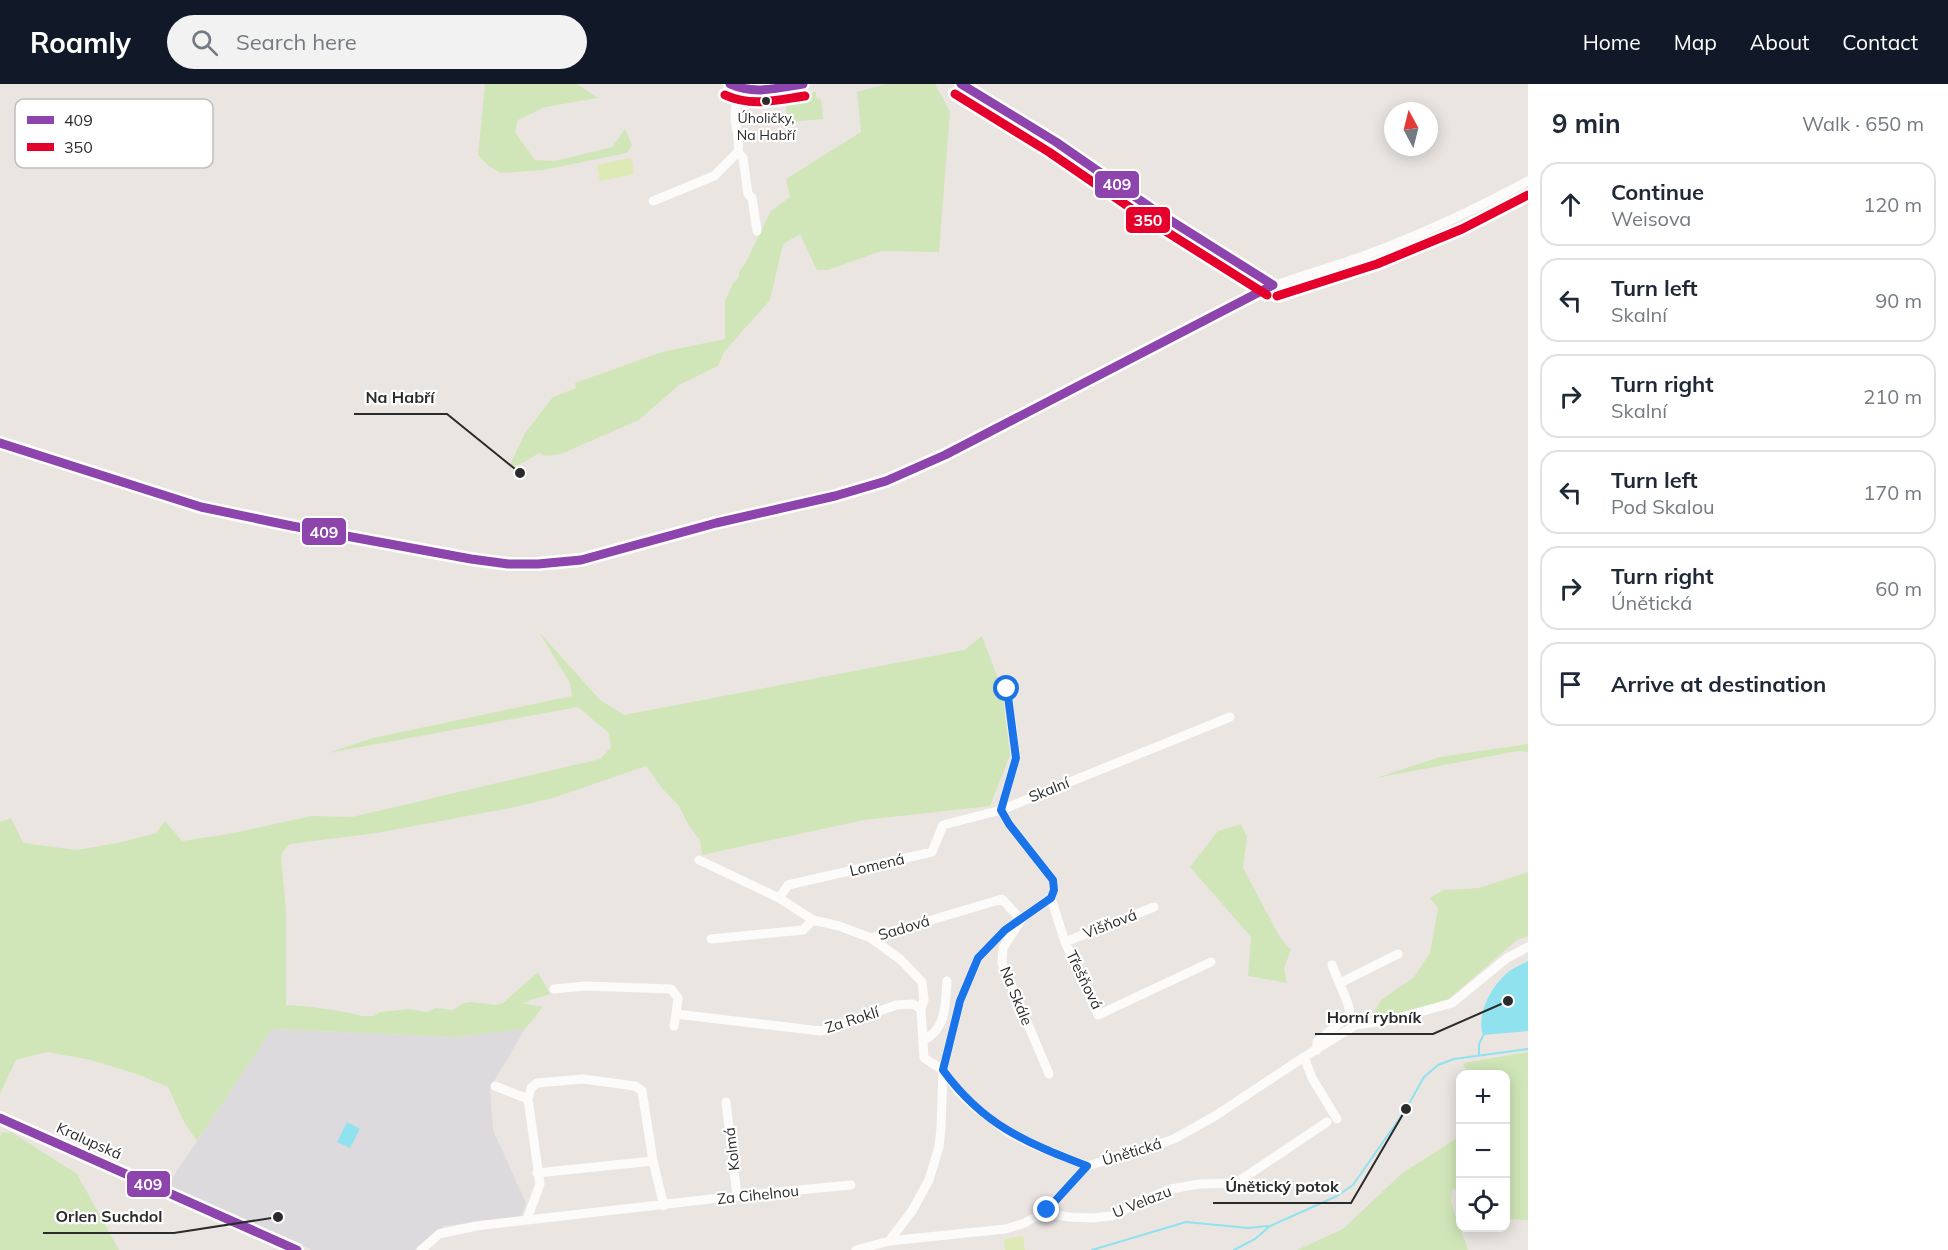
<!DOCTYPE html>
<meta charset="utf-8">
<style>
:root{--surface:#fff;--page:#f2f2f3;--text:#1f2937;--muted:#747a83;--line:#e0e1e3;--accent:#111827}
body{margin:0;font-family:Mulish,sans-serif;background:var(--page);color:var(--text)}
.controls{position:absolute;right:18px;bottom:18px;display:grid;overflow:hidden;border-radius:12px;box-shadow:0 3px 15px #0003}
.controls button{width:54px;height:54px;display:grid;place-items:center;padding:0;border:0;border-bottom:2px solid var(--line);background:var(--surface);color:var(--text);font:30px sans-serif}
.compass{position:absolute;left:1384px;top:18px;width:54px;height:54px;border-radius:50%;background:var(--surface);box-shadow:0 3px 15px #0003;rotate:353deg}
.stop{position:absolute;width:18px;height:18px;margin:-14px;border:4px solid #1a73e8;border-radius:50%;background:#fff}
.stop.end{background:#1a73e8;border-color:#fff;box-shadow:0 2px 6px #0008}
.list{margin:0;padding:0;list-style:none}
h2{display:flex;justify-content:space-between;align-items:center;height:78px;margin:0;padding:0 24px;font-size:26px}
h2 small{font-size:20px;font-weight:400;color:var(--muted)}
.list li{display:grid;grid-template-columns:39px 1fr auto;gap:18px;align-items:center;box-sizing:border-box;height:84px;margin:0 12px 12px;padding:0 12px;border:2px solid var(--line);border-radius:18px}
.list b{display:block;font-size:22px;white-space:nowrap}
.list p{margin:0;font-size:20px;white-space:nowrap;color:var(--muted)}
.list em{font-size:20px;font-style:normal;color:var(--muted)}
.icon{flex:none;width:33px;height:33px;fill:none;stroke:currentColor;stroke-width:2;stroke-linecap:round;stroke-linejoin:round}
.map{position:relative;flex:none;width:1528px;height:1166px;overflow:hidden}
header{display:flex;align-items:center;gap:36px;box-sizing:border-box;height:84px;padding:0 30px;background:var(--accent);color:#fff}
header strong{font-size:28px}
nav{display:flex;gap:33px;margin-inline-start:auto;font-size:21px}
.search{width:420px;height:54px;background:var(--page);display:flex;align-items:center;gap:15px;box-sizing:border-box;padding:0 21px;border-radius:33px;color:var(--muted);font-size:22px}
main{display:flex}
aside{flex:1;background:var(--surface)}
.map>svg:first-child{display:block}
.industrial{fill:#dddadd}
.green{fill:#d0e6b8}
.pitch{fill:#ddeab6}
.water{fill:#91e2ef}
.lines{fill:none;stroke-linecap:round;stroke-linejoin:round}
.stream{stroke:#91e2ef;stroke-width:2}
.minor{stroke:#fcfbfa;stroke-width:9}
.major{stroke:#cec8bc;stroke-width:12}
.bus-1-casing{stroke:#fff;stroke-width:14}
.bus-2-casing{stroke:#fff;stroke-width:14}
.bus-1{stroke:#8e44ad;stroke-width:9}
.bus-2{stroke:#e4002b;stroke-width:9}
.route{stroke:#1a73e8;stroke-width:8}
.bus-dot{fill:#2b2b2b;stroke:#fff;stroke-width:2}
.labels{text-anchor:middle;stroke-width:4.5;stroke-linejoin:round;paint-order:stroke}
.bus-label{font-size:14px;fill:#2b2b2b;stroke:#fff}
.street-label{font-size:15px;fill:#2b2b2b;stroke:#fff}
.key{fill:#fff;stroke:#bfbfbf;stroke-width:1.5}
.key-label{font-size:16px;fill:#2b2b2b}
.leader{fill:none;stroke:#2b2b2b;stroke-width:2}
.callout-dot{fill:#2b2b2b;stroke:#fff;stroke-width:2}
.callout-label{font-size:16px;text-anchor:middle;font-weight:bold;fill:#2b2b2b;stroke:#fff;stroke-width:4.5;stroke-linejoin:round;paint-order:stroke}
.line-badge{stroke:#fff;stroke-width:2}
.badge-label{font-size:16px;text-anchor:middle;font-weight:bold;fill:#fff}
</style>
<header>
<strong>Roamly</strong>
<div class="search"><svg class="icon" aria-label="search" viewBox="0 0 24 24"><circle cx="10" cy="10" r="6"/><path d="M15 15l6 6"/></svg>Search here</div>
<nav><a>Home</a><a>Map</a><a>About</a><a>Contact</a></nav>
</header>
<main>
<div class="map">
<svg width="1528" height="1166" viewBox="0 0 1528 1166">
<rect width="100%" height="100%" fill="#eae5e1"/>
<path class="industrial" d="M272,945L455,953L525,945L490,1004L493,1046L526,1119L521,1132L444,1142L415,1166H312L167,1102Z"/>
<path class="green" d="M485,0H577L598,14L545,23L518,36L515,48L535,76L555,77L612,63L625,45L632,61L627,69L543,86L501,89L489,82L478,71Z
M885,0H935L950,28L939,168L881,167L828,186H817L800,150L783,160L770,216L724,268L718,282L679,301L639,336L561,370L546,372L539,369L526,377L508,385L525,349L553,313L576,304L575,299L662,268L725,255V217L733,199L739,193V188L745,180L771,127L790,113L786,95L861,48L857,8Z
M816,8V14L821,15L823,35L788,38L785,14Z
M539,548L600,616L624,631L964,566L982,552L1002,605L1010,671L990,722L864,736L702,771L700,756L689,742L679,722L662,704L646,682L553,714L515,723L377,749L290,760L283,767L281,773L286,827V921L312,923L346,928L362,932H374L380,928L409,925L427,928L435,924L453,926L464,919L470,918L496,921L503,919L538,888L550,910L522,919L543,923L525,945L455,953L272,945L197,1057L184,1038L168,1003L137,990L87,975L46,968L16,976L0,1010V738L11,734L23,759L77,766L122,758L156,749L165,737L182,757L228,750L312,732L352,733L600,675L611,663L609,649L578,623L328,669L373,654L572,612L570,599Z
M1528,660V668L1518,667L1376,694L1440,673Z
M1241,740L1247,753L1243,784L1281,855L1291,866L1284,884L1287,899L1248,892L1251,853L1190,783L1218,747Z
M1528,788V852L1517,856L1443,920L1370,935L1381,916L1414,893L1430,869L1438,824L1430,814L1443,806L1479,804Z
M1528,968V1136L1506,1135V990H1467L1463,979Z
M2,1048L13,1049L77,1090L119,1166H0V1053Z
M1460,1052V1102L1452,1106L1451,1119L1468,1166H1297L1343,1145L1401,1090Z"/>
<path class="pitch" d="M630,74L632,75L634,90L600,97L597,81Z
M1023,1152L1025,1166H1005L1004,1155Z"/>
<path class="water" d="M1528,877V947L1483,951C1476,930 1491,903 1507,889C1513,884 1521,881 1528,877Z
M347,1038L360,1045L350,1064L337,1058Z"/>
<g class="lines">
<path class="stream" d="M1479,970V960L1484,950
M1092,1166L1186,1138L1248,1144L1268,1142
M1234,1166L1255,1155L1270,1142L1337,1112L1353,1101L1406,1025L1424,993L1438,981L1454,975L1528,965"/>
<path class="minor" d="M730,0C751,13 780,3 803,0
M961,0L1056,58L1157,128L1273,201
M741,5C737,15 735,24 735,34C736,45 740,56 738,68L743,74L748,110L752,114L757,147
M653,117L714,92L738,68
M0,359L201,423L292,442L471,475L508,480H538L581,476L716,439L835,412L886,397L945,371L1252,211C1291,193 1333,184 1374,168C1427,148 1478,124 1528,97
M1001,726L1016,673L1007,605
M699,776L779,814
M1051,814L1065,858L1098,931L1211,878
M871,854L1002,815L1021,836L1003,864L1002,879L1049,990
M711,855L803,846L813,836
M1065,858L1154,823
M1340,899L1398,870
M554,905L585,902L671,905L678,914L676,930L820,947L837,943L896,921L913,920L921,925L924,974L943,986L957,1006L975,1023L1008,1048L1034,1061L1087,1082
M921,925L924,916L922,898L901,876L871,854L839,842L813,836L779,814L788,801L932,768L943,741L1001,726L1230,633
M674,942L676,930
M923,957C947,944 945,922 947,897
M1317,966V958L1350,930L1348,920L1332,881
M1304,973L1312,994L1337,1035
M495,1002L528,1015
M726,1018L737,1112
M537,1089L653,1077
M1047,1126L1052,1130L1069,1133L1092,1134L1112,1132L1144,1116L1171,1105L1199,1100L1236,1099L1327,1038
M527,1135L540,1100L528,1015L531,1004L537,999L583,995L635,1002L642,1007L653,1077L664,1122
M889,1157L912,1127L929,1096L939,1063L941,1044L943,986L960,917L978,874L1005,846L1051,814L1054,806L1053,796L1009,740L1001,726
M421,1166L439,1150L476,1142L737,1112L851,1101
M856,1166L889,1157L1005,1145L1025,1139L1047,1126L1087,1082L1136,1068L1174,1055L1215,1032L1304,973L1356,941L1391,936L1452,919L1507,874L1528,863"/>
<path class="major" d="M0,1034L297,1166"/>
<g class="bus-1-casing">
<path id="bus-1" d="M730,0C754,11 778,4 803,0
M961,0L1056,58L1157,128L1273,201
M0,359L201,423L292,442L471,475L508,480H538L581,476L716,439L835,412L886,397L945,371L1273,201
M0,1034L297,1166"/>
</g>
<g class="bus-2-casing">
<path id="bus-2" d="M955,10L1049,68L1151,138L1267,211
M725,11C751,23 777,16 805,12
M1277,212L1377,180L1462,145L1528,111"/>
</g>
<use href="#bus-1" class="bus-1"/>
<use href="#bus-2" class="bus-2"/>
</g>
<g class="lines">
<path class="route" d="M1007,605L1016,674L1001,726L1009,740L1053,796L1054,806L1051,814L1005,846L978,874L960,917L943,986C983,1041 1025,1058 1087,1082L1047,1126"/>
</g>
<circle class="bus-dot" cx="766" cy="17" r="5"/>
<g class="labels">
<g class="bus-label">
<text x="766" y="39">Úholičky,<tspan x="766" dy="17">Na Habří</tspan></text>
</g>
<g class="street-label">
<text transform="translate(1049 706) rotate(-22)" y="5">Skalní</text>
<text transform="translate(877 781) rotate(-13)" y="5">Lomená</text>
<text transform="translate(1110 840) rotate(-21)" y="5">Višňová</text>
<text transform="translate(904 844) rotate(-17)" y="5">Sadová</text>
<text transform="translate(1084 896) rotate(64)" y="5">Třešňová</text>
<text transform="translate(1016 912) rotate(68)" y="5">Na Skále</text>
<text transform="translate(852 936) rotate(-18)" y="5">Za Roklí</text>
<text transform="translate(89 1057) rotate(24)" y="5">Kralupská</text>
<text transform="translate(732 1065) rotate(-97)" y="5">Kolmá</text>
<text transform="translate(1132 1068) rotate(-17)" y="5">Únětická</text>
<text transform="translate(758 1111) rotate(-6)" y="5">Za Cihelnou</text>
<text transform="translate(1142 1118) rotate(-22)" y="5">U Velazu</text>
</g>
</g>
<rect x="15" y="15" width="198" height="69" rx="9" class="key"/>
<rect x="27" y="32" width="27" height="8" fill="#8e44ad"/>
<rect x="27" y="59" width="27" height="8" fill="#e4002b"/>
<g class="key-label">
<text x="64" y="42">409</text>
<text x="64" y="69">350</text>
</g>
<path class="leader" d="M520 389L447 330H354M1508 917L1433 950H1315M1406 1025L1351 1119H1213M278 1133L174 1149H43"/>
<g class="callout-dot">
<circle cx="520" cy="389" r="6"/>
<circle cx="1508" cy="917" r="6"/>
<circle cx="1406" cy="1025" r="6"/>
<circle cx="278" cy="1133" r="6"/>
</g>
<g class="callout-label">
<text x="400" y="319">Na Habří</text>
<text x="1374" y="939">Horní rybník</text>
<text x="1282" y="1108">Únětický potok</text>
<text x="109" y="1138">Orlen Suchdol</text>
</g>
<g class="line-badge">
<rect x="1094" y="86" width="46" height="29" rx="6" fill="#8e44ad"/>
<rect x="1125" y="122" width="46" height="28" rx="6" fill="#e4002b"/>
<rect x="301" y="433" width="46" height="29" rx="6" fill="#8e44ad"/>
<rect x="126" y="1086" width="45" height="28" rx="6" fill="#8e44ad"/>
</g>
<g class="badge-label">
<text x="1117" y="106">409</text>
<text x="1148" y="142">350</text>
<text x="324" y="454">409</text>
<text x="148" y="1106">409</text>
</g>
</svg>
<div class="controls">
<button>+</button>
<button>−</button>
<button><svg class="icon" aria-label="locate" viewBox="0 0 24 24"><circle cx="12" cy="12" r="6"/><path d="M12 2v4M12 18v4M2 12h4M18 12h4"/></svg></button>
</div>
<svg class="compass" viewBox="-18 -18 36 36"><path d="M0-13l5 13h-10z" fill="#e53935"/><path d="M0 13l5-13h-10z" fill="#747a83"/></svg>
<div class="stop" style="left:1007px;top:605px"></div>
<div class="stop end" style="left:1047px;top:1126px"></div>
</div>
<aside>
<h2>9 min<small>Walk · 650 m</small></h2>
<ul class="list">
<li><svg class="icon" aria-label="ahead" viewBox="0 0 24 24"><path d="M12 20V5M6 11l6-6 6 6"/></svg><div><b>Continue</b><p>Weisova</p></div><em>120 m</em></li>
<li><svg class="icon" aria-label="left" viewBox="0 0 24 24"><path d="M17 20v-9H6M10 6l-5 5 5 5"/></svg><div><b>Turn left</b><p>Skalní</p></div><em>90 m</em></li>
<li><svg class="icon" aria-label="right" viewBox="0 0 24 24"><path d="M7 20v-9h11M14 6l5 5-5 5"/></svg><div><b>Turn right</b><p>Skalní</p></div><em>210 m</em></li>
<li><svg class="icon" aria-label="left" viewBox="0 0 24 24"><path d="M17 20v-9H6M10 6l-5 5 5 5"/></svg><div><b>Turn left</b><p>Pod Skalou</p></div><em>170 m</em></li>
<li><svg class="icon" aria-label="right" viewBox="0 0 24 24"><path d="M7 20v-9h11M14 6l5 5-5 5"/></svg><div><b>Turn right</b><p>Únětická</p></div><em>60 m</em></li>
<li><svg class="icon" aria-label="arrive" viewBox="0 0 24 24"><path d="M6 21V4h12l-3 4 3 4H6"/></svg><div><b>Arrive at destination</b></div></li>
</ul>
</aside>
</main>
